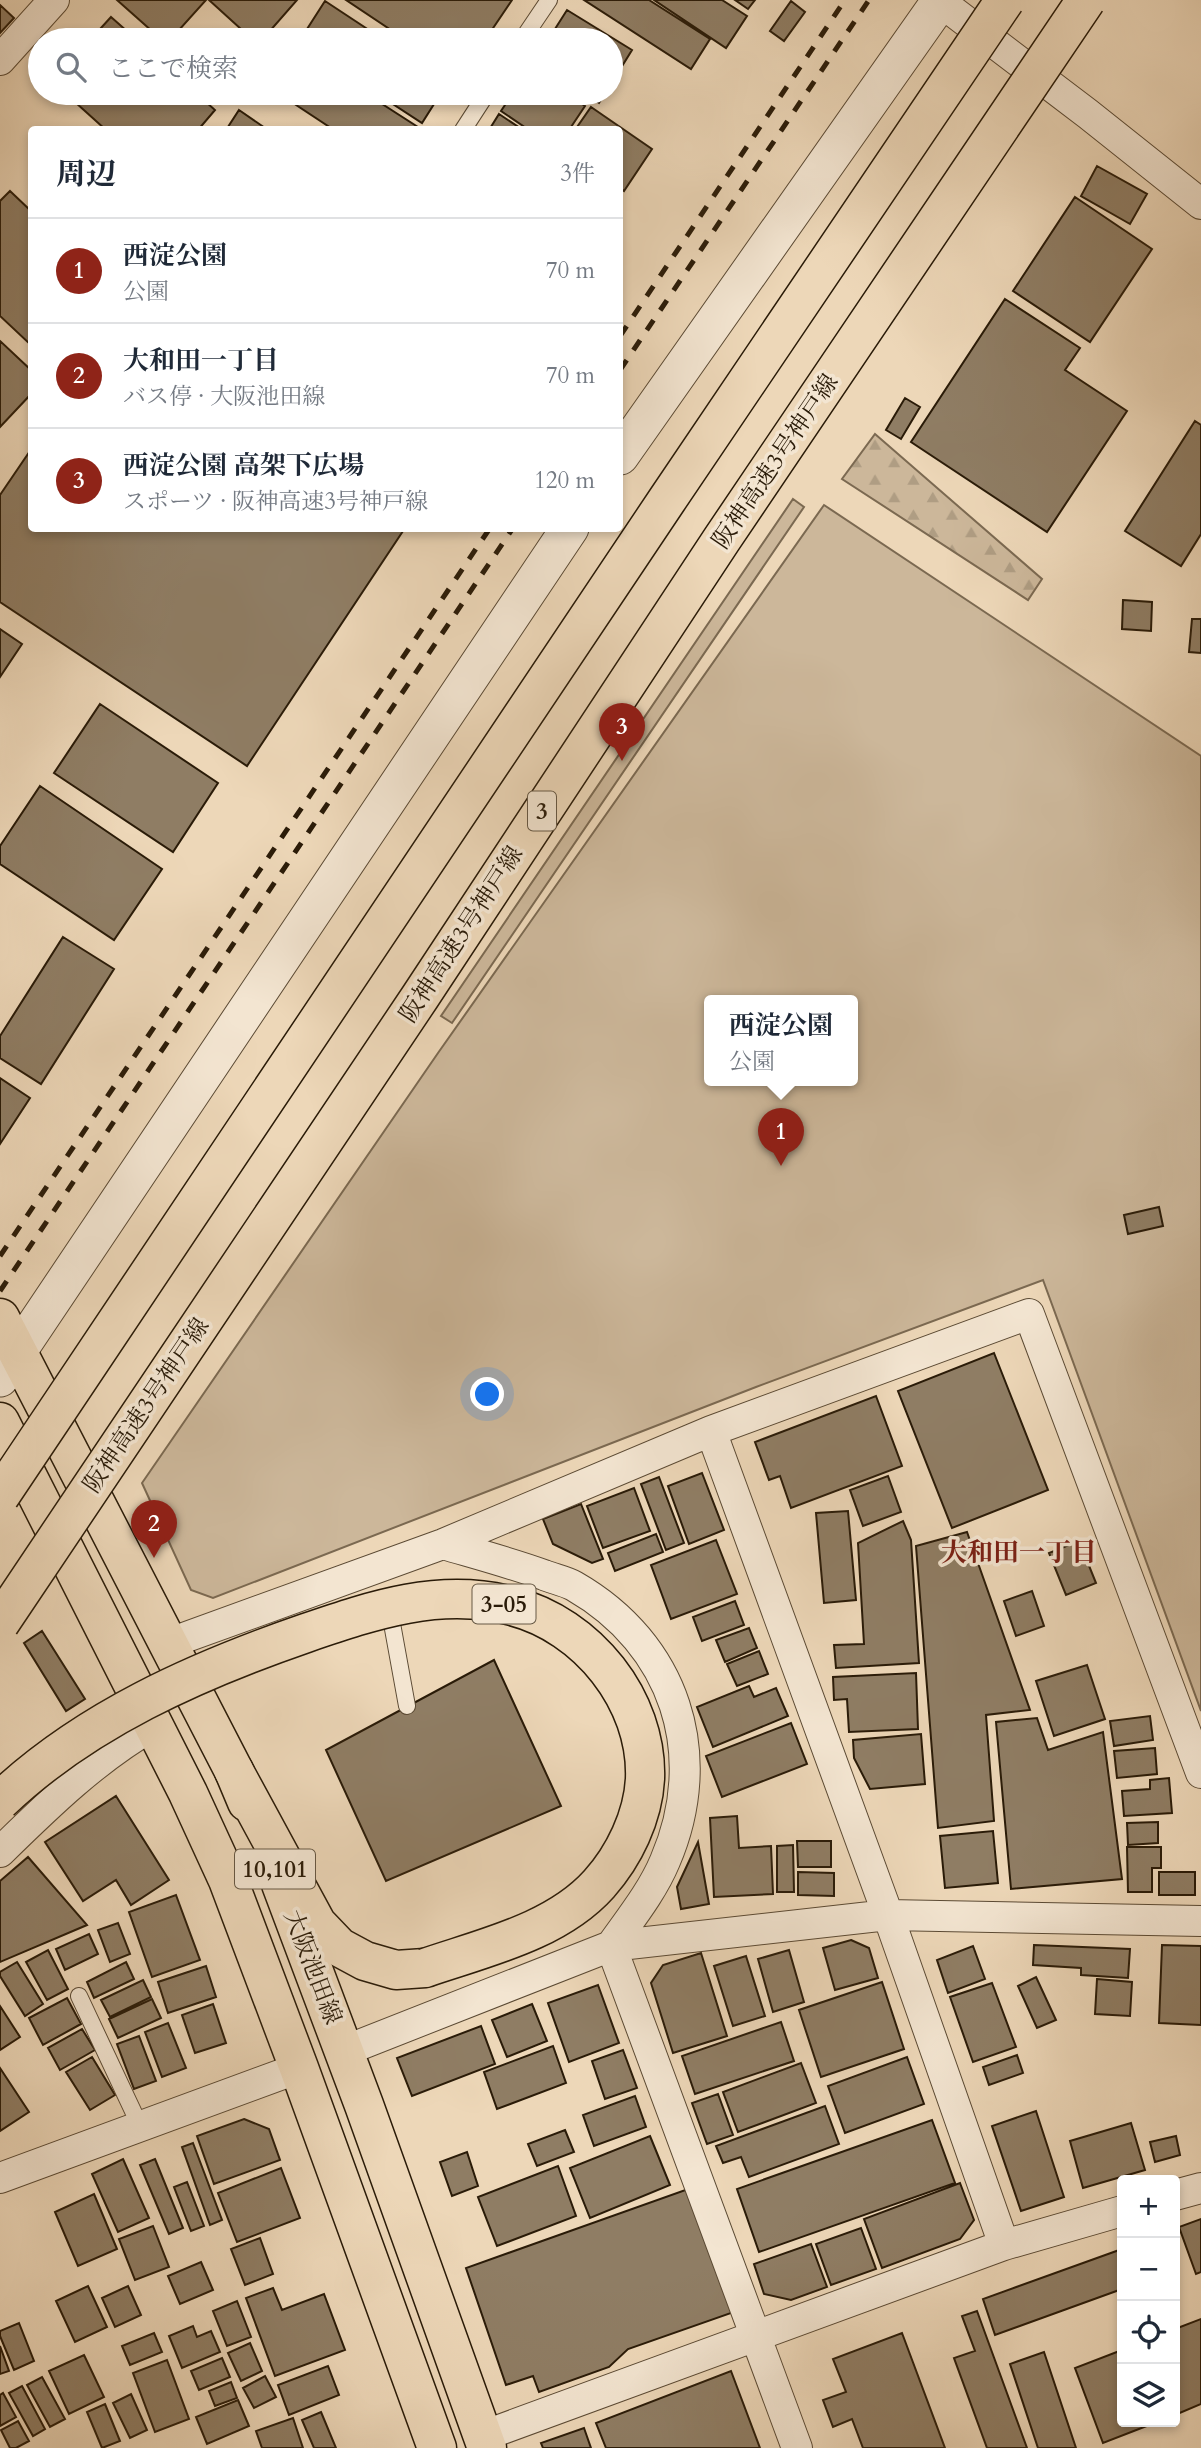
<!DOCTYPE html>
<html lang="ja">
<meta charset="utf-8">
<style>
:root{--surface:#fff;--page:#f2f2f3;--text:#1f2937;--muted:#747a83;--line:#e0e1e3;--accent:#8f2418}
body{margin:0;font-family:Cardo,"Noto Serif JP",serif;background:var(--page);color:var(--text)}
.controls{position:absolute;right:21px;bottom:21px;display:grid;overflow:hidden;border-radius:7px;box-shadow:0 4px 10px #0003}
.controls button{width:63px;height:63px;display:grid;place-items:center;padding:0;border:0;border-bottom:2px solid var(--line);background:var(--surface);color:var(--text);font:35px sans-serif}
.you{position:absolute;left:488px;top:1395px;width:24px;height:24px;margin:-18px;border:5px solid #fff;border-radius:50%;background:#1a73e8;box-shadow:0 0 0 10px #1a73e833}
.badge{display:grid;place-items:center;width:46px;height:46px;border-radius:50%;background:var(--accent);color:#fff;font-size:23px;font-weight:700}
.pin{position:absolute;translate:-50% -58px;filter:drop-shadow(0 2px 4px #0008)}
.pin::after{content:'';position:absolute;top:37px;width:24px;height:21px;background:inherit;clip-path:polygon(0 0,100% 0,50% 100%)}
.popup{position:absolute;left:704px;top:995px;width:154px;height:91px;box-sizing:border-box;display:grid;place-content:center;border-radius:7px;background:var(--surface);filter:drop-shadow(0 2px 5px #0005);font-size:23px;white-space:nowrap;color:var(--muted)}
.popup b{font-size:26px;color:var(--text)}
.popup::after{content:'';position:absolute;left:50%;top:100%;margin-left:-14px;border:14px solid transparent;border-top-color:var(--surface)}
.list{margin:0;padding:0;list-style:none}
h2{display:flex;justify-content:space-between;align-items:center;height:91px;margin:0;padding:0 28px;font-size:30px}
h2 small{font-size:23px;font-weight:400;color:var(--muted)}
.list li{display:grid;grid-template-columns:46px 1fr auto;gap:21px;align-items:center;box-sizing:border-box;height:105px;padding:0 28px;border-top:2px solid var(--line)}
.list b{display:block;font-size:26px;white-space:nowrap}
.list p{margin:0;font-size:23px;white-space:nowrap;color:var(--muted)}
.list em{font-size:23px;font-style:normal;color:var(--muted)}
.icon{flex:none;width:38px;height:38px;fill:none;stroke:currentColor;stroke-width:2;stroke-linecap:round;stroke-linejoin:round}
.map{position:relative;flex:none;width:1201px;height:2448px;overflow:hidden}
.search{position:absolute;background:var(--surface);box-shadow:0 4px 10px #0003;left:28px;top:28px;width:595px;height:77px;display:flex;align-items:center;gap:18px;box-sizing:border-box;padding:0 24px;border-radius:38px;color:var(--muted);font-size:26px}
.panel{position:absolute;background:var(--surface);box-shadow:0 4px 10px #0003;left:28px;top:126px;width:595px;height:406px;border-radius:7px}
.map>svg:first-child{display:block}
.forest{fill:url(#forest-firs);stroke:#7b6951;stroke-width:2}
.park{fill:#ccb79a;stroke:#7b6951;stroke-width:2;fill-rule:evenodd}
.building{fill:#8f7d64;stroke:#2a1b08;stroke-width:2}
.lines{fill:none;stroke-linecap:round;stroke-linejoin:round}
.service-casing{stroke:#5b4a34;stroke-width:18}
.minor-casing{stroke:#5b4a34;stroke-width:32}
.tertiary-casing{stroke:#5b4a34;stroke-width:39}
.primary-casing{stroke:#2a1b08;stroke-width:41}
.motorway-casing{stroke:#2a1b08;stroke-width:41}
.service{stroke:#f3e5d1;stroke-width:16}
.minor{stroke:#f3e5d1;stroke-width:30}
.tertiary{stroke:#f3e5d1;stroke-width:37}
.primary{stroke:#edd7b8;stroke-width:38}
.motorway{stroke:#edd7b8;stroke-width:38}
.rail{stroke:#2a1b08;stroke-width:5;stroke-dasharray:12 12;stroke-linecap:butt}
.motorway-bridge-casing{stroke:#2a1b08;stroke-width:41;stroke-linecap:butt}
.motorway-bridge{stroke:#edd7b8;stroke-width:38}
.labels{text-anchor:middle;stroke-width:7;stroke-linejoin:round;paint-order:stroke}
.shield{fill:#f3e5d1;stroke:#665844;stroke-width:2}
.shield-label{font-size:23px;font-weight:bold;fill:#2a1b08}
.street-label{font-size:24px;fill:#2a1b08;stroke:#f3e5d1}
.neighbourhood-label{font-size:26px;font-weight:bold;fill:#7a1f14;stroke:#f3e5d1}
</style>
<div class="map">
<svg width="1201" height="2448" viewBox="0 0 1201 2448">
<defs>
<pattern id="forest-firs" width="22" height="20" patternUnits="userSpaceOnUse" patternTransform="scale(1.75)"><rect width="22" height="20" fill="#ccb79a"/><path d="M5 1l3.5 6h-7zM16 11l3.5 6h-7z" fill="#af9d83"/></pattern>
</defs>
<rect width="100%" height="100%" fill="#edd7b8"/>
<filter id="stains"><feTurbulence type="fractalNoise" baseFrequency=".00286" numOctaves="4"/><feColorMatrix values="0 0 0 0 .2 0 0 0 0 .09 0 0 0 0 .02 0 0 0 .5 -.17"/></filter>
<radialGradient id="worn" r=".72"><stop offset=".6" stop-color="#630" stop-opacity="0"/><stop offset="1" stop-color="#630" stop-opacity=".3"/></radialGradient>
<path class="forest" d="M875,434L1042,579L1028,600L842,479Z"/>
<path class="park" d="M793,499L804,507L452,1023L441,1016Z
M824,505L1201,756V1711L1043,1280L756,1387L213,1598L191,1590L142,1483L438,1053ZM709,1000H853V1080H709Z"/>
<path class="building" d="M117,0H206L170,40H162Z
M209,0H297L262,40H253Z
M346,0H512L485,40H406Z
M584,0H649L710,39L691,69Z
M654,0H722L747,16L726,48Z
M735,0H755L748,9Z
M325,1L384,40H300Z
M791,1L805,12L784,41L770,31Z
M0,5L14,18L0,33Z
M567,10L632,50L611,84V40H548Z
M111,17L137,40H90Z
M190,30L200,40H179Z
M65,93H196L215,110L198,130H106Z
M278,93H365L421,129L334,130Z
M376,93H441L422,123Z
M513,93H566L585,106L569,130H529L501,111Z
M582,93H605L599,103Z
M591,107L652,149L624,191L620,188V130H575Z
M239,110L268,130H226Z
M499,114L523,130H489Z
M1097,166L1147,194L1130,224L1081,196Z
M10,191L32,212V346L0,316V201Z
M1075,197L1152,249L1090,342L1013,291Z
M1005,299L1080,348L1065,370L1127,411L1047,532L911,442Z
M0,341L32,371V393L0,427Z
M905,398L920,407L901,439L886,430Z
M1195,421L1201,425V534L1181,566L1125,531Z
M32,448V528H405L247,766L0,602V495Z
M1123,600L1152,602L1151,631L1122,629Z
M1192,619H1201V653L1189,652Z
M0,629L22,644L0,677Z
M100,704L218,783L173,852L54,773Z
M40,786L162,869L114,940L0,864V846Z
M63,937L114,969L41,1084L0,1058V1036Z
M0,1078L30,1098L0,1144Z
M1159,1207L1163,1226L1128,1234L1124,1215Z
M994,1353L1048,1490L952,1528L898,1391Z
M876,1396L902,1466L791,1508L780,1476L769,1480L755,1442Z
M702,1473L724,1530L689,1544L668,1486Z
M888,1476L901,1512L863,1526L850,1490Z
M659,1477L684,1543L666,1550L641,1484Z
M634,1488L650,1531L603,1548L587,1506Z
M581,1504L603,1559L592,1563L553,1544L543,1519Z
M848,1511L856,1600L824,1603L816,1513Z
M903,1521L911,1540L919,1663L836,1668L834,1645L864,1644L858,1543Z
M967,1532L1030,1710L986,1715L994,1821L938,1828L916,1546Z
M656,1534L663,1552L615,1571L608,1553Z
M716,1540L737,1594L671,1619L651,1565Z
M1079,1541L1096,1583L1066,1595L1049,1553Z
M1032,1591L1044,1626L1016,1636L1004,1601Z
M735,1601L744,1625L702,1641L693,1617Z
M749,1628L757,1648L725,1662L716,1640Z
M42,1631L85,1699L66,1711L24,1643Z
M759,1651L768,1674L737,1686L727,1664Z
M494,1660L561,1806L386,1881L326,1750Z
M1087,1665L1105,1719L1054,1736L1036,1681Z
M916,1673L918,1729L849,1732L847,1699L834,1700L833,1677Z
M749,1686L754,1697L776,1688L788,1716L713,1747L697,1707Z
M1150,1716L1153,1740L1114,1746L1110,1721Z
M1037,1718L1048,1750L1103,1732L1122,1879L1011,1889L996,1722Z
M791,1723L807,1764L722,1797L706,1756Z
M921,1734L925,1784L870,1789L854,1758L853,1740Z
M1155,1748L1157,1774L1117,1778L1114,1751Z
M1169,1778L1172,1813L1124,1816L1122,1791L1150,1789V1780Z
M116,1796L169,1880L131,1905L116,1880L83,1901L45,1842Z
M737,1816L739,1848L771,1846L773,1894L714,1897L710,1818Z
M1158,1822V1843L1128,1845L1127,1823Z
M993,1831L998,1883L945,1888L940,1836Z
M797,1841H831V1867H798Z
M698,1842L709,1904L681,1909L677,1887Z
M793,1845L794,1892H777V1846Z
M1127,1847H1161V1868H1152V1892H1128Z
M28,1857L87,1925L0,1962V1881Z
M798,1872L834,1873V1896L798,1895Z
M1159,1872H1195V1895H1159Z
M176,1895L200,1960L152,1977L129,1912Z
M118,1923L130,1954L110,1962L98,1930Z
M89,1934L98,1954L65,1970L56,1949Z
M851,1940L869,1948L878,1978L835,1990L823,1948Z
M1034,1945L1130,1949L1128,1978L1081,1975V1968L1033,1965Z
M1162,1945L1201,1946V2025L1159,2023Z
M973,1946L985,1979L948,1993L937,1960Z
M48,1950L68,1989L47,2000L26,1962Z
M789,1950L804,2002L773,2012L758,1959Z
M701,1953L727,2036L673,2053L651,1983L663,1965Z
M746,1956L765,2016L733,2026L714,1966Z
M17,1962L43,2004L25,2016L0,1976V1972Z
M126,1962L134,1979L94,1998L87,1982Z
M206,1966L216,1997L168,2013L158,1982Z
M1036,1977L1056,2020L1037,2028L1018,1986Z
M1097,1979L1132,1982L1130,2016L1095,2014Z
M143,1980L151,1997L110,2017L101,2000Z
M882,1982L904,2049L821,2077L799,2010Z
M992,1983L1016,2047L973,2062L950,1997Z
M598,1985L619,2043L569,2062L548,2003Z
M67,1998L81,2024L43,2045L29,2018Z
M152,1999L161,2018L118,2038L109,2019Z
M213,2004L226,2043L195,2053L182,2015Z
M532,2004L547,2041L507,2057L492,2020Z
M0,2006L20,2037L0,2050Z
M781,2022L794,2061L695,2094L682,2056Z
M168,2023L186,2068L162,2077L145,2032Z
M481,2026L495,2064L412,2096L397,2058Z
M82,2029L95,2050L60,2070L48,2048Z
M139,2036L156,2081L134,2089L117,2044Z
M553,2046L566,2083L497,2109L484,2072Z
M623,2050L637,2088L605,2099L592,2061Z
M1017,2055L1023,2073L989,2085L983,2067Z
M92,2057L115,2095L90,2110L66,2072Z
M907,2057L924,2104L845,2133L828,2086Z
M801,2063L816,2103L738,2132L723,2092Z
M0,2068L29,2112L0,2131Z
M718,2094L733,2135L707,2144L692,2103Z
M635,2096L646,2127L594,2146L583,2115Z
M825,2106L839,2144L749,2177L741,2157L723,2163L716,2146Z
M1036,2111L1064,2197L1021,2211L992,2126Z
M244,2119L269,2129L280,2160L214,2184L197,2136Z
M932,2120L955,2183L759,2252L737,2189Z
M1131,2123L1145,2170L1083,2188L1070,2141Z
M565,2130L574,2152L537,2166L528,2144Z
M650,2136L670,2185L590,2218L570,2168Z
M1176,2136L1180,2155L1155,2162L1150,2142Z
M193,2143L222,2220L210,2225L182,2147Z
M467,2152L478,2186L452,2196L440,2162Z
M123,2159L149,2218L118,2232L92,2174Z
M155,2159L183,2228L169,2234L140,2165Z
M558,2166L576,2216L497,2246L478,2197Z
M281,2168L300,2218L237,2242L218,2193Z
M187,2182L204,2226L191,2231L174,2187Z
M960,2183L974,2220L960,2239L882,2268L864,2219Z
M691,2188L734,2312L628,2349L609,2367L539,2392L533,2376L506,2385L466,2268Z
M94,2194L117,2249L78,2266L55,2212Z
M1201,2219V2272L1196,2274L1179,2227Z
M153,2226L169,2267L135,2280L119,2239Z
M861,2228L876,2269L831,2285L816,2244Z
M260,2238L273,2274L245,2285L231,2249Z
M811,2244L827,2287L791,2300L764,2294L754,2264Z
M1122,2249V2289L995,2335L983,2299Z
M201,2262L213,2290L180,2304L168,2276Z
M88,2286L107,2327L75,2342L56,2301Z
M128,2286L141,2315L115,2327L102,2298Z
M273,2288L282,2310L324,2294L345,2350L275,2376L246,2298Z
M237,2301L251,2337L227,2346L213,2311Z
M977,2311L1027,2448H987L954,2358L975,2351L962,2316Z
M1201,2319V2404L1175,2415V2329Z
M19,2323L34,2361L14,2370L0,2336V2331Z
M193,2326L197,2337L211,2331L220,2352L182,2368L169,2336Z
M154,2333L162,2352L130,2365L122,2346Z
M902,2333L945,2448H863L852,2419L833,2427L823,2400L846,2392L833,2359Z
M250,2343L262,2371L241,2381L228,2353Z
M0,2346L9,2371L0,2374Z
M1122,2350V2422H1157L1103,2443L1075,2368Z
M1044,2352L1076,2448H1038L1010,2364Z
M84,2355L104,2397L69,2414L49,2371Z
M222,2358L230,2377L199,2390L191,2371Z
M167,2360L189,2419L155,2432L133,2373Z
M328,2366L339,2395L289,2415L278,2385Z
M731,2371L760,2448H606L596,2423Z
M265,2376L276,2397L254,2408L243,2388Z
M42,2377L65,2419L50,2427L27,2385Z
M231,2382L237,2398L215,2406L209,2391Z
M22,2386L45,2429L33,2436L9,2393Z
M3,2393L16,2417L0,2426V2395Z
M131,2394L147,2430L130,2438L113,2403Z
M238,2400L249,2426L207,2444L196,2417Z
M105,2404L120,2441L102,2448L87,2412Z
M321,2412L336,2448H314L302,2420Z
M293,2418L303,2448H262L256,2431Z
M18,2421L29,2441L16,2448H10L1,2430Z
M584,2428L591,2448H543L541,2443Z"/>
<g class="lines">
<g class="service-casing">
<path id="service" d="M522,40L549,0
M463,130L487,93
M389,1607L407,1706
M79,1996L140,2126"/>
</g>
<g class="minor-casing">
<path id="minor" d="M938,0L1088,114L1201,204
M0,60L54,0
M711,1431L888,1915L1004,2245
M443,1544C477,1554 511,1563 544,1575C554,1579 565,1581 574,1586C675,1644 711,1754 665,1861C652,1892 630,1919 611,1946
M167,1644L443,1544L711,1431L1029,1314L1201,1773
M0,1852C47,1806 96,1758 154,1725
M611,1946L797,2448
M344,2051L611,1946L888,1915L1201,1921
M0,2178L299,2068
M1175,2195L1201,2188
M483,2436L1004,2245L1122,2211"/>
</g>
<g class="tertiary-casing">
<path id="tertiary" d="M620,456L941,0
M0,1378L570,528"/>
</g>
<g class="primary-casing">
<path id="primary" d="M0,1318L234,1771L247,1802
M0,1422L188,1793L228,1880L299,2068L437,2448
M281,1884L364,2105L487,2448"/>
</g>
<g class="motorway-casing">
<path id="motorway" d="M234,1771L317,1924L339,1947L365,1961L396,1970L425,1968"/>
</g>
<use href="#service" class="service"/>
<use href="#minor" class="minor"/>
<use href="#tertiary" class="tertiary"/>
<use href="#primary" class="primary"/>
<use href="#motorway" class="motorway"/>
<path class="rail" d="M620,336L845,0
M620,370L869,0
M0,1256L490,528
M0,1291L513,528"/>
<g class="motorway-bridge-casing">
<path id="motorway-bridge" d="M0,1496L667,500L1005,0
M0,1623L420,997L722,539L1086,0
M0,1801C85,1720 196,1671 306,1633C373,1610 441,1587 512,1606C587,1625 648,1700 645,1779C643,1817 624,1856 599,1884C556,1932 483,1948 425,1968"/>
</g>
<use href="#motorway-bridge" class="motorway-bridge"/>
</g>
<g class="labels">
<g class="shield">
<rect x="528" y="791.5" width="28" height="39" rx="5"/>
<rect x="472.5" y="1584.5" width="63" height="39" rx="5"/>
<rect x="235" y="1849.5" width="80" height="39" rx="5"/>
</g>
<g class="shield-label">
<text x="542" y="819">3</text>
<text x="504" y="1612">3-05</text>
<text x="275" y="1877">10,101</text>
</g>
<g class="street-label">
<text transform="translate(775 461) rotate(-56)" y="8">阪神高速3号神戸線</text>
<text transform="translate(461 934) rotate(-57)" y="8">阪神高速3号神戸線</text>
<text transform="translate(146 1405) rotate(-56)" y="8">阪神高速3号神戸線</text>
<text transform="translate(313 1967) rotate(69)" y="8">大阪池田線</text>
</g>
<g class="neighbourhood-label">
<text x="1019" y="1561">大和田一丁目</text>
</g>
</g>
<rect width="100%" height="100%" filter="url(#stains)"/>
<rect width="100%" height="100%" fill="url(#worn)"/>
</svg>
<div class="controls">
<button>+</button>
<button>−</button>
<button><svg class="icon" aria-label="locate" viewBox="0 0 24 24"><circle cx="12" cy="12" r="6"/><path d="M12 2v4M12 18v4M2 12h4M18 12h4"/></svg></button>
<button><svg class="icon" aria-label="layers" viewBox="0 0 24 24"><path d="M12 4l9 5-9 5-9-5zM3 14l9 5 9-5"/></svg></button>
</div>
<div class="you"></div>
<div class="pin badge" style="left:781px;top:1166px">1</div>
<div class="popup"><b>西淀公園</b>公園</div>
<div class="pin badge" style="left:154px;top:1558px">2</div>
<div class="pin badge" style="left:622px;top:761px">3</div>
<div class="search"><svg class="icon" aria-label="search" viewBox="0 0 24 24"><circle cx="10" cy="10" r="6"/><path d="M15 15l6 6"/></svg>ここで検索</div>
<section class="panel">
<h2>周辺<small>3件</small></h2>
<ul class="list">
<li><span class="badge">1</span><div><b>西淀公園</b><p>公園</p></div><em>70 m</em></li>
<li><span class="badge">2</span><div><b>大和田一丁目</b><p>バス停 · 大阪池田線</p></div><em>70 m</em></li>
<li><span class="badge">3</span><div><b>西淀公園 高架下広場</b><p>スポーツ · 阪神高速3号神戸線</p></div><em>120 m</em></li>
</ul>
</section>
</div>
